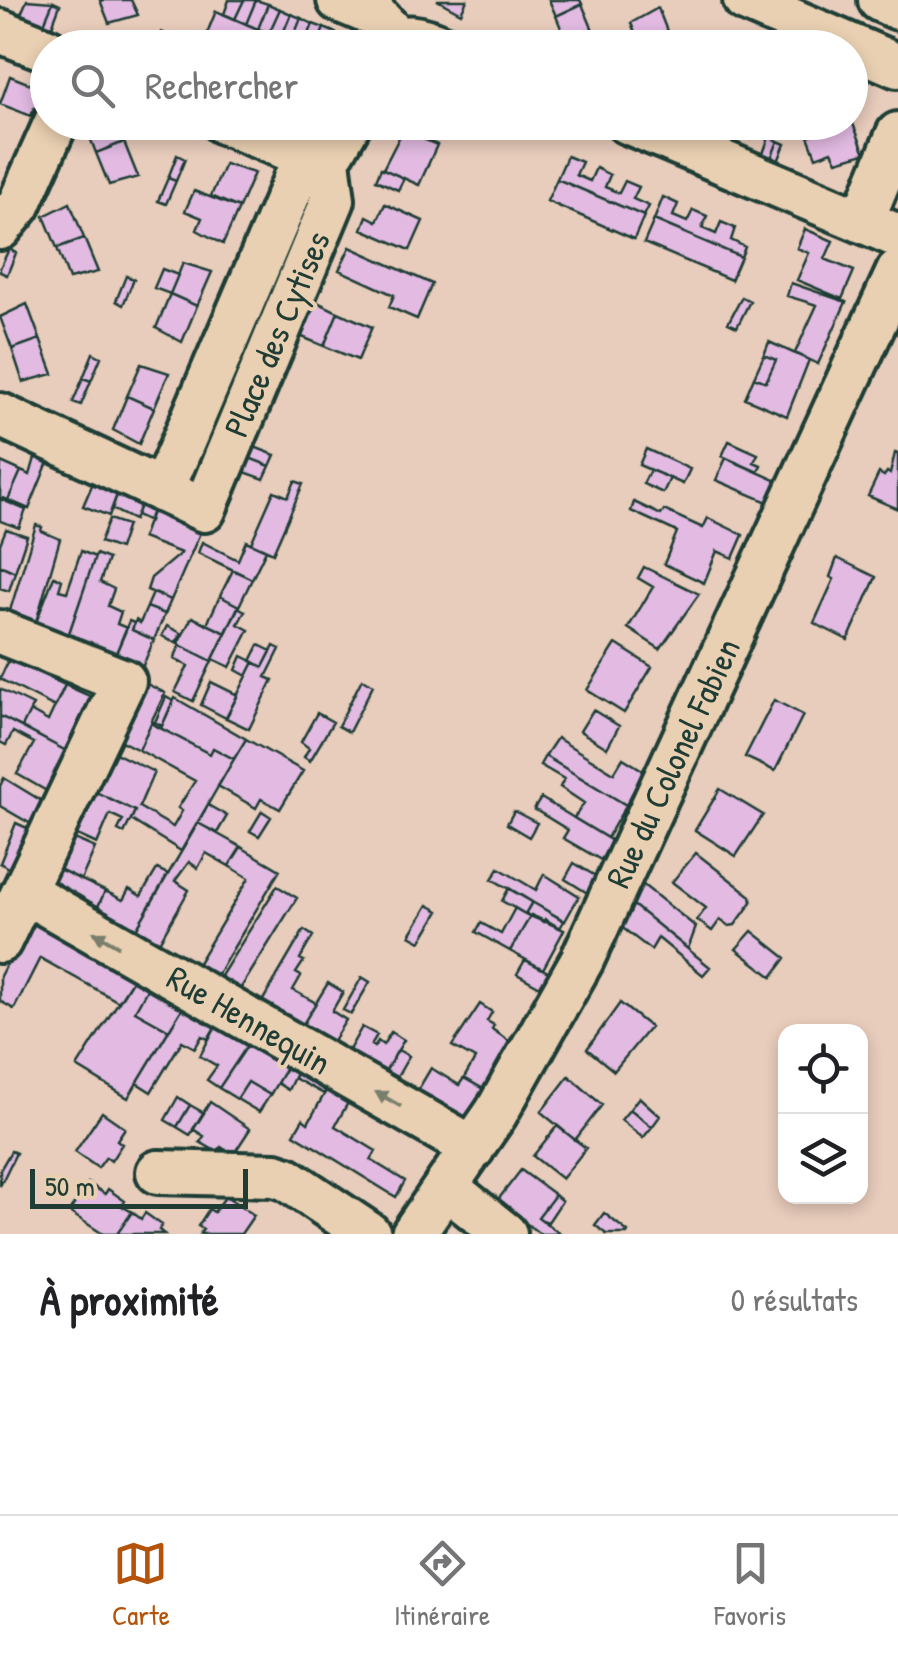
<!DOCTYPE html>
<html lang="fr">
<meta charset="utf-8">
<style>
:root{--surface:#fff;--page:#f6f6f6;--text:#202124;--muted:#757577;--line:#e0e0e0;--accent:#b45309}
body{margin:0;font-family:"Patrick Hand",sans-serif;background:var(--page);color:var(--text)}
.controls{position:absolute;right:30px;bottom:30px;display:grid;overflow:hidden;border-radius:20px;box-shadow:0 5px 15px #0003}
.controls button{width:90px;height:90px;display:grid;place-items:center;padding:0;border:0;border-bottom:2px solid var(--line);background:var(--surface);color:var(--text);font:50px sans-serif}
.scale{position:absolute;left:30px;bottom:25px;width:218px;box-sizing:border-box;padding-left:10px;border:5px solid #1f3d34;border-top:0;font-size:28px;line-height:35px;white-space:nowrap;color:#1f3d34;-webkit-text-stroke:8px #ead0b2;paint-order:stroke}
.list{margin:0;padding:0;list-style:none}
h2{display:flex;justify-content:space-between;align-items:center;height:130px;margin:0;padding:0 40px;font-size:42px}
h2 small{font-size:32px;font-weight:400;color:var(--muted)}
.icon{flex:none;width:55px;height:55px;fill:none;stroke:currentColor;stroke-width:2;stroke-linecap:round;stroke-linejoin:round}
.map{position:relative;flex:none;width:898px;height:1234px;overflow:hidden}
.search{position:absolute;background:var(--surface);box-shadow:0 5px 15px #0003;left:30px;right:30px;top:30px;height:110px;display:flex;align-items:center;gap:25px;box-sizing:border-box;padding:0 35px;border-radius:55px;color:var(--muted);font-size:38px}
.sheet{height:280px;background:var(--surface)}
nav{display:flex;justify-content:space-around;align-items:center;box-sizing:border-box;height:140px;border-top:2px solid var(--line);background:var(--surface);font-size:28px;color:var(--muted)}
nav a{display:grid;justify-items:center;gap:5px}
nav .on{color:var(--accent)}
.map>svg:first-child{display:block}
.building{fill:#e2bae2;stroke:#1f3d34;stroke-width:2.5}
.lines{fill:none;stroke-linecap:round;stroke-linejoin:round}
.minor-casing{stroke:#1f3d34;stroke-width:50}
.minor{stroke:#ead0b2;stroke-width:42}
.oneway{fill:#7a7f6d}
.labels{text-anchor:middle;stroke-width:8;stroke-linejoin:round;paint-order:stroke}
.street-label{font-size:35px;fill:#1f3d34;stroke:#ead0b2}
</style>
<div class="map">
<svg width="898" height="1234" viewBox="0 0 898 1234">
<rect width="100%" height="100%" fill="#e8ccbc"/>
<filter id="ink" filterUnits="userSpaceOnUse"><feTurbulence type="fractalNoise" baseFrequency=".01" numOctaves="2"/><feDisplacementMap in="SourceGraphic" scale="20" xChannelSelector="R" yChannelSelector="G"/><feConvolveMatrix kernelMatrix="1 2 1 2 8 2 1 2 1" color-interpolation-filters="sRGB"/></filter>
<g filter="url(#ink)">
<path class="building" d="M27,0L53,2L43,26L20,16Z
M100,0H131L138,15L109,23Z
M229,0H244L235,19L224,14Z
M244,0H256L246,24L235,19Z
M256,0L268,4L258,29L246,24Z
M437,0H467L461,13Z
M549,0H580L582,4L556,16Z
M53,2L60,5L51,29L43,26Z
M268,4L280,9L269,33L258,29Z
M582,4L597,40L581,48L579,44L569,48L556,16Z
M658,8L672,44L663,48H627L623,38L635,33L631,23Z
M280,9L291,14L281,38L269,33Z
M216,11L258,29L250,48H201Z
M291,14L301,18L291,43L281,38Z
M301,18L313,24L303,48L291,43Z
M313,24L324,28L316,48H303Z
M324,28L336,33L330,48H316Z
M161,32L172,37L167,48H155Z
M10,76L45,90L38,109L34,108L31,116L0,104Z
M851,119L865,153L837,161L832,151L816,157L808,136L842,122H850Z
M84,122H116L124,142L96,153Z
M403,130L437,145L419,185L383,169Z
M769,137L778,141L768,166L760,162Z
M778,141L785,144L775,169L768,166Z
M124,142L138,177L109,185L96,153Z
M177,155L185,159L176,181L168,178Z
M567,156L582,162L576,175L590,181L596,168L610,175L605,187L619,193L625,181L639,187L633,199L649,206L644,216L557,179Z
M225,164L254,173L239,208L211,196Z
M381,168L404,178L398,190L376,180Z
M168,178L176,181L166,204L158,201Z
M557,179L644,216L634,239L547,201Z
M194,191L239,208L223,244L197,230L202,218L185,211Z
M663,197L678,204L673,216L687,222L693,210L707,216L702,228L716,234L721,222L735,228L731,240L745,247L741,257L654,220Z
M70,203L84,238L57,248L44,216Z
M385,204L423,221L410,250L362,229L367,216L377,221Z
M654,220L741,257L731,280L644,243Z
M805,229L833,241L825,259L854,271L842,299L797,280L809,253L797,248Z
M84,238L98,272L69,279L57,248Z
M350,247L432,284L417,319L389,307L394,295L339,270Z
M9,249L16,253L7,275L0,272V268Z
M183,263L212,272L197,306L170,294Z
M162,269L178,275L170,294L154,288Z
M126,276L134,279L123,305L116,301Z
M791,283L846,302L818,364L795,353L817,305L787,296Z
M170,294L197,306L182,342L156,328Z
M742,297L750,301L737,327L728,323Z
M313,300L338,312L324,346L290,332Z
M27,304L40,339L12,349L0,317Z
M338,312L372,327L358,360L324,346Z
M40,339L53,374L23,382L12,349Z
M769,342L809,360L787,416L745,398L754,377L766,382L776,360L764,355Z
M93,353L101,357L91,381L83,378Z
M764,355L776,360L766,382L754,377Z
M141,364L169,373L154,408L127,396Z
M83,378L91,381L81,405L73,402Z
M127,396L154,408L139,444L113,430Z
M729,441L758,454L754,462L761,465L758,472L722,456Z
M249,445L275,455L270,466L244,456Z
M646,449L690,469L683,484L639,465Z
M37,451L50,457L29,509L8,500L21,471L30,475Z
M895,453L898,454V509L868,496L879,473L884,476L887,472L890,474Z
M244,456L270,466L264,479L239,470Z
M726,458L782,483L772,504L716,480Z
M1,462L21,471L8,500L0,497Z
M650,470L670,478L663,493L643,484Z
M95,478L119,489L109,516L83,506Z
M295,481L303,484L273,553L251,543L274,491L288,497Z
M119,489L143,499L134,520L112,509Z
M0,499L26,510L19,528L0,521Z
M143,499L154,505L149,521L136,515Z
M634,502L661,515L664,510L703,528L708,518L743,535L733,558L717,551L704,583L664,564L677,532L631,511Z
M154,505L203,526L171,600L147,590L151,578L181,553L142,538Z
M109,519L127,525L119,549L100,542Z
M36,525L42,527L41,531L60,539L35,625L9,614Z
M6,529L27,536L15,572L0,565V544Z
M246,541L266,550L252,579L198,553L202,542L238,560Z
M81,551L95,557L67,639L35,625L54,576L62,580L59,590L67,592Z
M96,554L108,559L100,582L114,589L108,606L121,612L117,624L127,628L114,658L67,639Z
M837,558L876,577L848,640L814,623L834,579L830,577Z
M0,565L15,572L9,591L0,588Z
M644,567L699,594L660,649L628,628L653,587L638,578Z
M233,570L252,579L239,606L220,596Z
M153,593L171,600L165,614L147,607Z
M220,596L239,606L226,633L207,624Z
M147,607L165,614L154,640L132,630L136,620L140,623Z
M238,607L245,611L238,624L249,630L230,667L213,659Z
M192,617L226,633L212,661L178,644Z
M129,621L134,623L132,630L154,640L141,670L114,658Z
M167,626L181,633L176,643L162,636Z
M616,644L652,667L624,713L587,690Z
M180,645L212,661L193,701L175,692L188,666L174,659Z
M259,645L271,651L263,667L251,661Z
M274,646L280,649L266,677L273,680L249,729L226,718L254,662L263,667Z
M242,656L254,662L247,676L236,670Z
M9,659L65,685L55,707L0,679Z
M362,679L373,685L349,732L338,726Z
M143,682L165,693L152,720L154,725L151,723L139,750L117,739Z
M211,682L238,695L226,718L201,705Z
M65,685L92,697V709L70,753L22,727L30,711L48,721Z
M0,689L33,705L22,727L0,716Z
M166,697L173,701L162,726L155,722Z
M175,698L246,739L234,759L213,748L210,754L154,725L155,722L162,726Z
M774,700L803,715L775,771L745,757Z
M593,710L619,726L607,748L580,731Z
M317,713L333,722L310,761L304,757L309,748L301,742Z
M0,716L72,754L52,794L17,774L34,743L13,732L6,745L0,742Z
M151,723L210,754L213,748L234,759L181,851L131,820L135,811L94,791L111,751L154,772L139,807L173,827L182,811L178,808L195,781L139,750Z
M557,738L614,773L623,758L644,771L626,805L545,756Z
M246,739L303,771L280,809L261,799L256,808L218,786Z
M545,756L626,805L607,838L574,818L584,803L560,787L564,779L540,765Z
M4,778L50,806L38,828L0,806V786Z
M720,789L763,815L736,856L695,830Z
M94,791L135,811L124,833L118,830L123,820L110,814L97,844L75,834Z
M541,798L612,841L601,860L563,838L568,830L534,809Z
M208,805L227,816L217,833L198,823Z
M262,811L271,817L259,836L250,831Z
M514,811L537,823L529,837L507,824Z
M16,823L36,832L19,875L0,863Z
M198,823L241,847L229,866L206,853L198,868L189,862L175,881L189,890L158,944L135,931Z
M72,838L95,848L81,880L59,869Z
M241,847L280,870L216,977L196,966L249,878L229,866Z
M696,853L751,896L752,902L735,925L729,926L720,920L712,931L697,920L706,908L672,882Z
M574,863L597,877L589,894L565,879Z
M499,868L536,890L544,874L579,896L565,921L492,879Z
M59,869L105,891L96,911L50,889Z
M157,869L168,874L135,931L96,911L105,891L123,900L129,889L141,896Z
M642,884L696,927L688,949L632,904Z
M277,886L297,898L239,991L219,979Z
M509,888L532,902L525,914L502,901Z
M532,902L564,921L560,928L545,919L544,922L525,914Z
M632,904L710,967L703,975L658,938L651,950L620,926Z
M428,905L439,911L421,941L410,935Z
M515,908L530,917L510,951L476,932L481,923L501,934Z
M531,915L564,930L543,969L510,951Z
M36,922L135,976L119,1002L40,958L14,1009L0,1001V976L27,924Z
M304,930L313,936L300,959L304,961L296,973L301,976L293,990L316,1003L300,1029L260,1005Z
M752,931L786,958L772,977L736,949Z
M525,960L550,973L542,988L517,974Z
M135,976L150,984L135,1011L169,1030L128,1098L77,1067Z
M362,977L370,982L351,1014L343,1010Z
M328,983L343,992L332,1011L346,1020L329,1047L300,1029Z
M150,984L185,1004L169,1030L135,1011Z
M620,1003L650,1027L614,1071L587,1049Z
M185,1004L218,1022L208,1039L202,1036L195,1048L182,1041L151,1092L137,1083Z
M480,1004L492,1012L487,1021L494,1025L492,1029L512,1043L485,1090L464,1078L475,1059L452,1046Z
M218,1022L251,1040L219,1088L207,1080L217,1066L200,1056Z
M362,1027L377,1035L371,1045L374,1047L378,1041L383,1045L391,1032L404,1040L381,1079L345,1057Z
M251,1040L290,1061L270,1095L248,1082L237,1099L219,1088Z
M398,1050L409,1056L392,1086L381,1078Z
M290,1061L299,1067L288,1090L277,1083Z
M299,1067L330,1084L324,1094L294,1078Z
M431,1068L459,1085L464,1078L485,1090L466,1121L413,1098Z
M569,1076L602,1105L575,1140L541,1112Z
M248,1082L270,1095L259,1112L237,1099Z
M330,1084L350,1099L335,1126L376,1151L371,1160L405,1181L396,1197L294,1134L303,1119L308,1123Z
M178,1097L190,1105L177,1127L165,1120Z
M639,1097L660,1116L652,1127L630,1109Z
M210,1102L250,1129L233,1155L221,1147L217,1152L200,1142L204,1136L193,1129Z
M190,1105L204,1113L190,1135L177,1127Z
M630,1109L652,1127L643,1138L621,1120Z
M102,1112L125,1128L117,1140L122,1144L111,1161L106,1157L98,1168L75,1152Z
M557,1126L586,1148L562,1179L533,1156Z
M11,1151L16,1153L0,1186V1170Z
M521,1170L555,1195L538,1217L560,1234H540L497,1201Z
M88,1183L105,1194L108,1189L125,1201L122,1206L132,1212L117,1234H103L69,1212Z
M555,1195L562,1201L548,1222L542,1220L538,1217Z
M226,1196L254,1215L241,1234H200L203,1229L198,1226L209,1209L214,1212Z
M132,1212L141,1219L145,1213L162,1225L159,1230L164,1234H117Z
M604,1213L628,1232L627,1234H606L595,1225Z"/>
<g class="lines">
<g class="minor-casing">
<path id="minor" d="M339,0L375,15L398,39
M745,0L898,66
M880,0L898,8
M0,31L48,50
M384,48C405,30 423,39 445,48
M223,122L305,156H320L334,150L350,122
M627,122L898,236
M862,221L898,134
M0,228L19,205L56,122
M0,415L204,510L333,200L327,153
M162,491L305,156
M0,632L124,681L0,941
M25,892L473,1148
M158,1172L275,1175L287,1179L369,1234
M446,1187L505,1234
M413,1234L496,1113L582,960L898,272"/>
</g>
<use href="#minor" class="minor"/>
</g>
<defs><path id="oneway-solid" d="M-6-.8H1V-3.2L6.5 0L1 3.2V.8H-6Z" transform="scale(2.5)"/></defs>
<g class="oneway">
<use href="#oneway-solid" transform="translate(106 939) rotate(-150)"/>
<use href="#oneway-solid" transform="translate(388 1099) rotate(-150)"/>
</g>
</g>
<g class="labels">
<g class="street-label">
<text transform="translate(277 334) rotate(-67)" y="12">Place des Cytises</text>
<text transform="translate(673 763) rotate(-65)" y="12">Rue du Colonel Fabien</text>
<text transform="translate(249 1020) rotate(30)" y="12">Rue Hennequin</text>
</g>
</g>
</svg>
<div class="controls">
<button><svg class="icon" aria-label="locate" viewBox="0 0 24 24"><circle cx="12" cy="12" r="6"/><path d="M12 2v4M12 18v4M2 12h4M18 12h4"/></svg></button>
<button><svg class="icon" aria-label="layers" viewBox="0 0 24 24"><path d="M12 4l9 5-9 5-9-5zM3 14l9 5 9-5"/></svg></button>
</div>
<div class="scale">50 m</div>
<div class="search"><svg class="icon" aria-label="search" viewBox="0 0 24 24"><circle cx="10" cy="10" r="6"/><path d="M15 15l6 6"/></svg>Rechercher</div>
</div>
<section class="sheet">
<h2>À proximité<small>0 résultats</small></h2>
<ul class="list">
</ul>
</section>
<nav>
<a class="on"><svg class="icon" aria-label="map" viewBox="0 0 24 24"><path d="M3 6l6-2 6 2 6-2v14l-6 2-6-2-6 2zM9 4v14M15 6v14"/></svg>Carte</a>
<a><svg class="icon" aria-label="directions" viewBox="0 0 24 24"><path d="M12 3l9 9-9 9-9-9zM9 14v-3h6M13 9l2 2-2 2"/></svg>Itinéraire</a>
<a><svg class="icon" aria-label="saved" viewBox="0 0 24 24"><path d="M7 4h10v16l-5-4-5 4z"/></svg>Favoris</a>
</nav>
